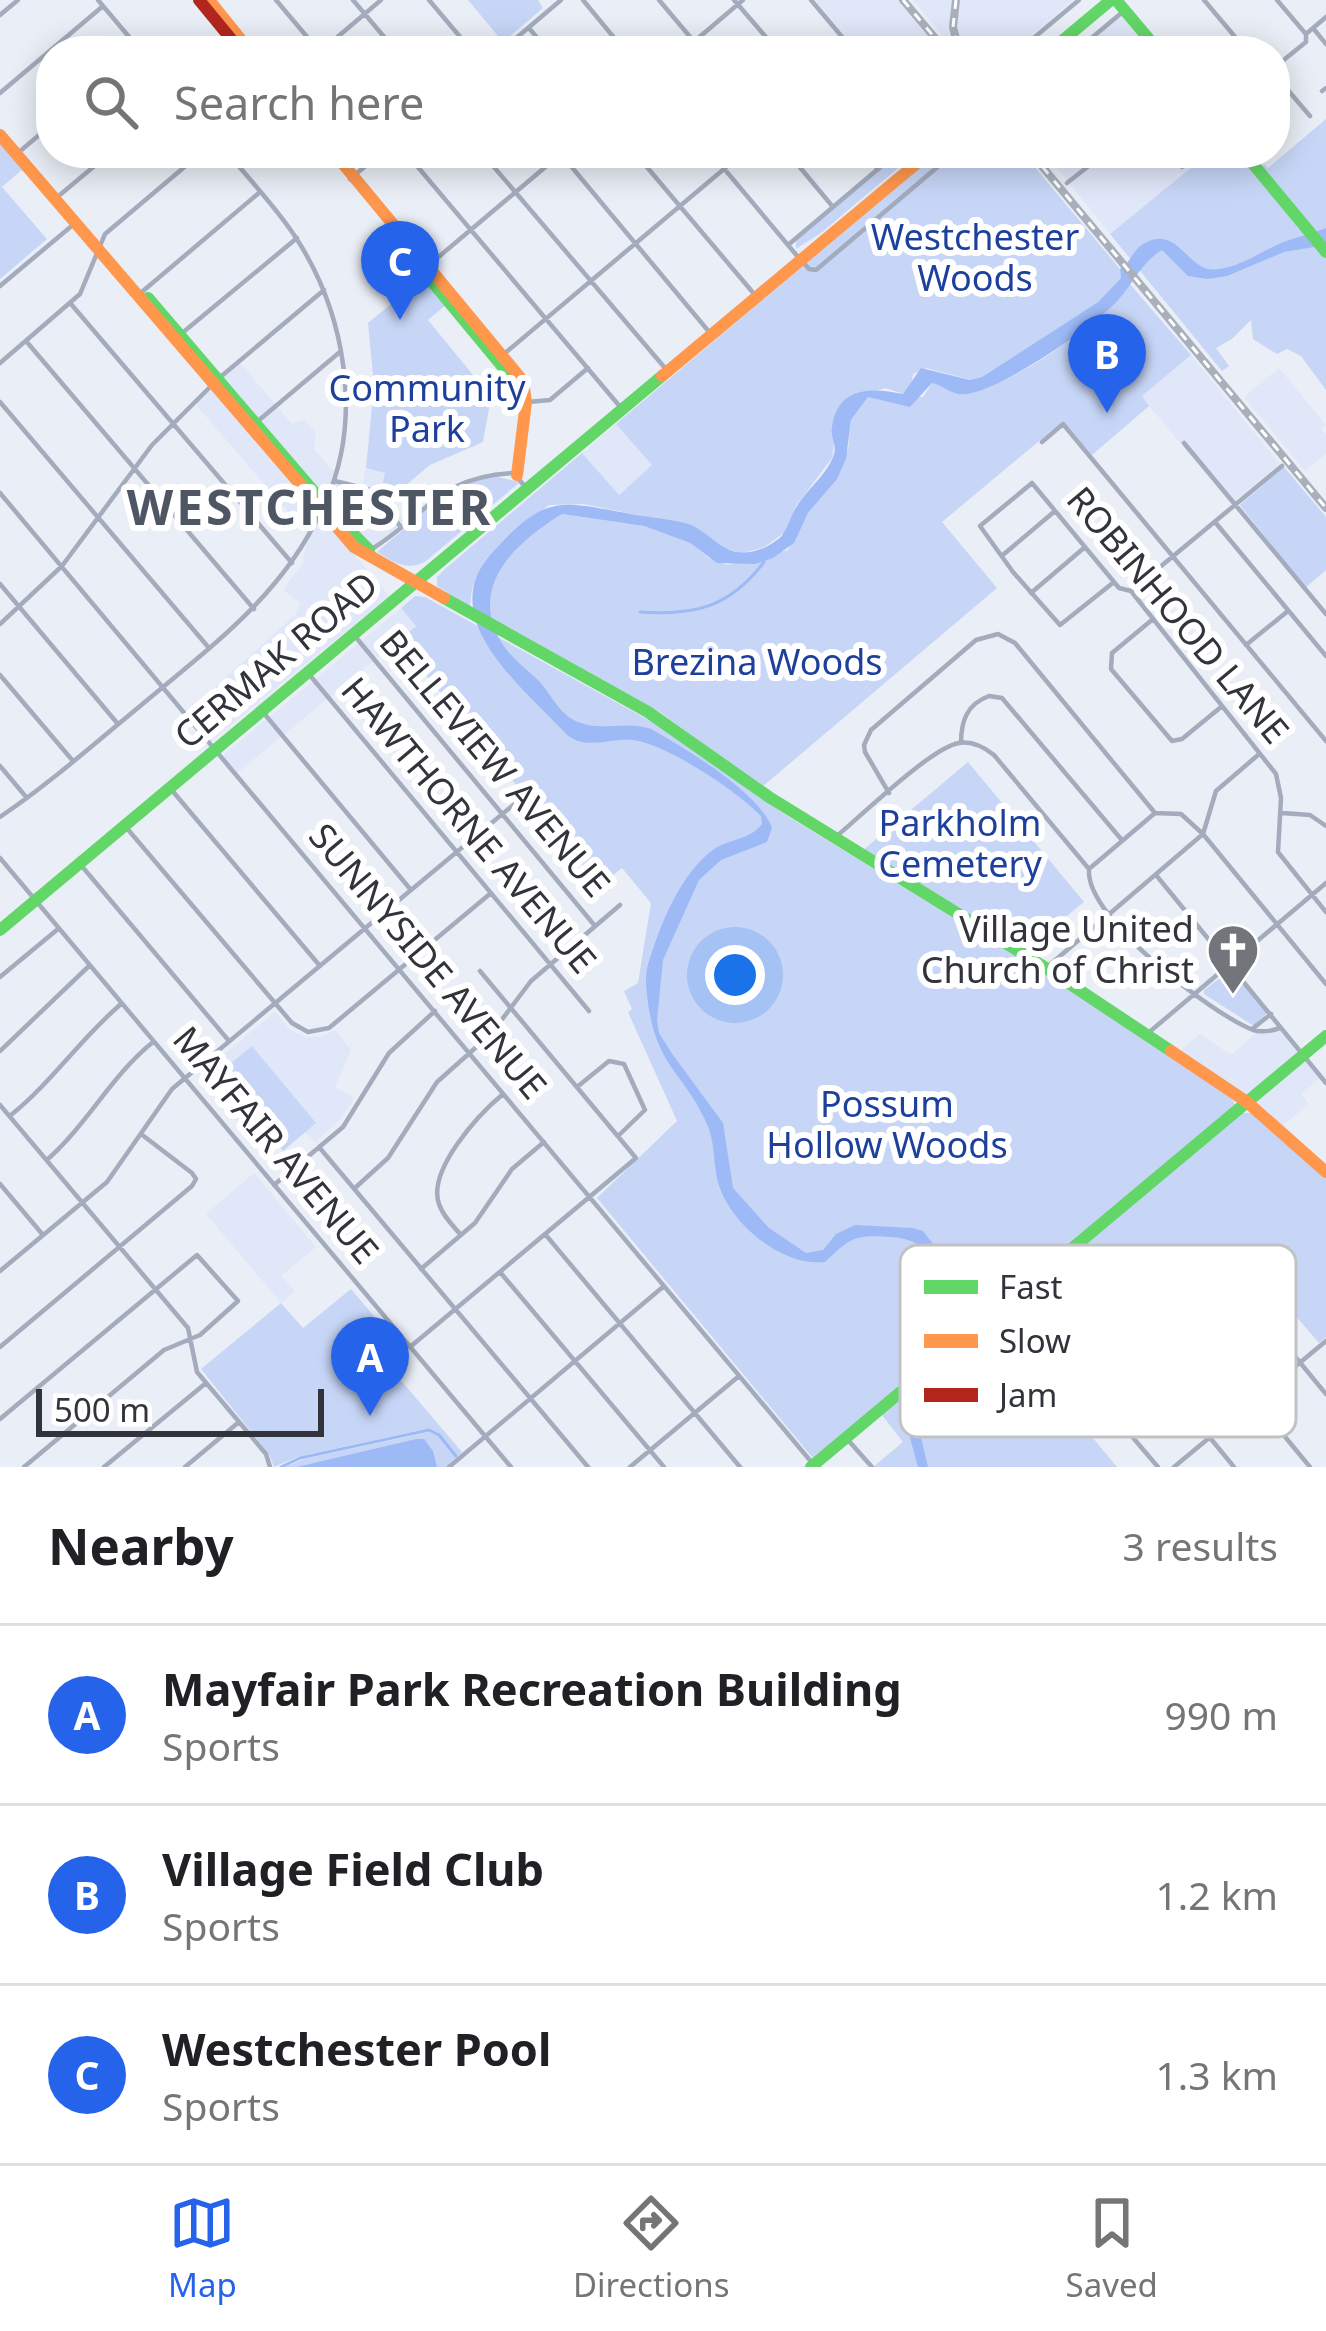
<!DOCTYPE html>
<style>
:root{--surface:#fff;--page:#f2f2f2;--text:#202124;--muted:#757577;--line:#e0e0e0;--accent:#2563eb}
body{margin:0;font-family:"Noto Sans",sans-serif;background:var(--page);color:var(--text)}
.scale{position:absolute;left:36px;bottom:30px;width:288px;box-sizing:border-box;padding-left:12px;border:6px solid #31343a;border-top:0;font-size:33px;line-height:42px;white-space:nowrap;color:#31343a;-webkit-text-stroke:9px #fff;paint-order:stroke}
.you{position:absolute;left:735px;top:975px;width:42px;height:42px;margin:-30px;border:9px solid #fff;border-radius:50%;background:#1a73e8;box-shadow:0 0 0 18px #1a73e833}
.badge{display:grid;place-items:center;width:78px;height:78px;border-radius:50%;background:var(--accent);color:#fff;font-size:39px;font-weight:700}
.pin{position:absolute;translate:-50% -99px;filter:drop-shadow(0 3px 6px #0008)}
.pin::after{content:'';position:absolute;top:63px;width:42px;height:36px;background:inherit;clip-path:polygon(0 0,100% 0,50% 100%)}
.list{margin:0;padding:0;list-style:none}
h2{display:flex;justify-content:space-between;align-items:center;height:156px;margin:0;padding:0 48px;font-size:51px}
h2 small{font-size:39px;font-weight:400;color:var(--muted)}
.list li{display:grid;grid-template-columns:78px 1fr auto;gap:36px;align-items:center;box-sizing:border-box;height:180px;padding:0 48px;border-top:3px solid var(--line)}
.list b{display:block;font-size:45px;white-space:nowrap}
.list p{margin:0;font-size:39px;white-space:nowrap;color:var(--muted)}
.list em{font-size:39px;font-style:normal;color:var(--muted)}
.icon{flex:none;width:66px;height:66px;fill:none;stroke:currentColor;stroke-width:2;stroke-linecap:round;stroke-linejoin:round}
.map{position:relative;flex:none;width:1326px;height:1467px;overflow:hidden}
.search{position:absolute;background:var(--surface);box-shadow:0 6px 30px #0003;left:36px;right:36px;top:36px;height:132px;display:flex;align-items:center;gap:30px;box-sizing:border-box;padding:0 42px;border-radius:48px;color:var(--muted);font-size:45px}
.sheet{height:696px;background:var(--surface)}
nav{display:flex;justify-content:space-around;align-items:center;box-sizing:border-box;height:168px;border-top:3px solid var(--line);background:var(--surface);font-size:33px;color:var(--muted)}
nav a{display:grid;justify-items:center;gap:6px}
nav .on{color:var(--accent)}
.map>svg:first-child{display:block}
.built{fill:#e0e7f8}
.green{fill:#c7d6f7}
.water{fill:#9ebaf6}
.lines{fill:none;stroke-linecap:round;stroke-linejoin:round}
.stream{stroke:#9ebaf6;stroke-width:3}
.street{stroke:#a3abbc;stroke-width:4.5}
.fast{stroke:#63d668;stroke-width:12}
.slow{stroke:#ff974d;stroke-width:12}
.jam{stroke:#b3261e;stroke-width:12}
.rail-casing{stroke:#aab0bb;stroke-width:8}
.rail{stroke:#fff;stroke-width:3;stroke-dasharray:9;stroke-linecap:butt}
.labels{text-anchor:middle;stroke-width:12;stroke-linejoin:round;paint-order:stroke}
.park-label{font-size:36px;fill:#1e409d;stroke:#fff}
.street-label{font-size:36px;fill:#31343a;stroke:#fff}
.poi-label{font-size:36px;fill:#31343a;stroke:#fff;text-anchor:end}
.district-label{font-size:48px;font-weight:bold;letter-spacing:3px;fill:#4f5663;stroke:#fff}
.key{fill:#fff;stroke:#c1c2c4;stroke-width:3}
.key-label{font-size:33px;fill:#31343a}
</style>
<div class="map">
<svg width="1326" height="1467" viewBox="0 0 1326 1467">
<rect width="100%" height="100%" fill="#eaeef6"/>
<path class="built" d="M815,0H898L941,51H858Z
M913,0H1073L1013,51H955Z
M1122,16L1156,51H1080Z
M1045,153H1209L1110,234Z
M1191,355L1280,464L1231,504L1141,396Z
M240,363L292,424L304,420L316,432L314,449L331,469L338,471L336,480L362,487L366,468L386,473L381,494L405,522L372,549L356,536L221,379Z
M1279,368L1326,425L1321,429L1326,434V454L1305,471L1244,397Z
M211,385L389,596L211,741L197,725L224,703L213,689L296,614L300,603L283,590L302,565L308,535L193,401Z
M616,424L653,465L618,495L582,453Z
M401,608L416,626L237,773L222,756Z
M275,1012L290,1030L305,1037H320L335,1030L351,1050L335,1087L354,1098L341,1119L315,1142L305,1132L283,1151L211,1065Z
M1283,1029L1303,1053L1247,1099L1178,1052L1200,1034L1231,1055L1255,1034Z
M1304,1056L1322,1076L1301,1094L1309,1104L1281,1127L1250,1102Z
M254,1173L316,1247L281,1276L295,1291L281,1303L206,1214Z"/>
<path class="green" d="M468,0H538L543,8L503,42Z
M1326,119V390L1301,356L1287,349L1277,354L1253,339L1251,320L1232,339L1216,348L1229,366L1222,371L1110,234L1209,153H1239L1258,176L1264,164L1268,168Z
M0,140L24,168L2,187L47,239L0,279Z
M900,153H916L821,233L796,249V240Z
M936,153H1023L1120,269L1121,278L1098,302L982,377L971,380L926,368L913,374L911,387L903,394L886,388L847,399L839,411L832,458L796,506L784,533L763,548L742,553L724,548L694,527L679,523L583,504L549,505L486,559L472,589L470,607L437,586V577L445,569L582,453L619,495L652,465L616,424Z
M424,277L447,304L428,320L491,397L483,442L430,465L387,501L381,493L385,473L366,468L374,386L368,323Z
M1129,283L1191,355L1142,396L1149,406L1092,455L1063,421L942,522L997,588L762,787L661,713L489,617C484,570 526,537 562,514L644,526L690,543L709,558L727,565L788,550L808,513L837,478L848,449L851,420L868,397H923L932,383C950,387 966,393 986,387C1026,376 1107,318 1129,283Z
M1284,467L1326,517V570L1305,588L1240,505Z
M488,475L520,482L426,561C407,572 394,562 377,552L446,493Z
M415,596L425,597L663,728L784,814L1046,974L1232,1099L1235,1105L817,1457H812L597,1198L677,1121L628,1012L632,1009L624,991L638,983L651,903L622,868L599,886L398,641L416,626L401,608Z
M968,762L1084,902L1025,950L862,851Z
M1232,969L1267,1013L1254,1026L1204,994V990Z
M252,1046L316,1123L283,1151L218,1074Z
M1242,1113H1253L1326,1177V1337L1319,1343L1263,1278L1083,1426L1117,1467H873L903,1442L882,1415Z
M351,1289L408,1356L392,1370L462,1452L446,1467H285L304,1459L433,1431L426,1429L300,1456L274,1467L269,1454L201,1369L281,1303L303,1328Z"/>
<path class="water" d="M1326,228V245L1284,252L1227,276L1207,279L1188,276L1162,250C1142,262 1134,282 1119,299C1098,324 989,400 958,394C949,392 941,385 932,383L910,407L868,397L851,420L846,459L837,479L808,513L794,543L773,558L755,564L717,563L690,543L644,526L562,514C512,545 464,591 506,649C515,661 529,671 540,682C552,696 560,715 578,722C601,732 626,720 651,729C685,748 760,793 772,828L767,842L721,860L699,880L663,960L657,1020L659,1033L673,1055L723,1123L733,1188L769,1228L806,1253L823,1250L836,1234L855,1225L912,1228L923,1231L937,1249L944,1308L926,1346V1369L916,1393L918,1425L928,1467H918C911,1441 901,1411 904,1383C910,1338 977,1244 891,1237C854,1234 850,1238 825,1262C781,1267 726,1221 717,1178C713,1160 715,1142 707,1124C684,1072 657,1068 648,1003C646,987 644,974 650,958C662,921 681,873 714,849C729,839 750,840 762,824L761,816C737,791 673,749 639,741C613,735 589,752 567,735C525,689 433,619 491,554C548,490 561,502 637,515C649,517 682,521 691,525C717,537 726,563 764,548C767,547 777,540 780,538C788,529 790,516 797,506C808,488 828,474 834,454C837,444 830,437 832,427C838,385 873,388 903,394L921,368L970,380L982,377L1098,302L1121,278L1120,269C1131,262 1134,248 1145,243C1180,224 1187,275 1219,269C1241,266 1261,252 1281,243C1296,237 1311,234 1326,228Z
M416,1439H424L433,1451L437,1467H297Z"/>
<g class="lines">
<path class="stream" d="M640,612C695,616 730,607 764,562
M281,1467L300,1458L429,1430L439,1435L456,1456"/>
<path class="street" d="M98,0L141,51
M276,0L319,51
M353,0L396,51
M429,0L472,51
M583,0L625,51
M659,0L702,51
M734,0L778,51
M811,0L854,51
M1204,0L1247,51
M1277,0L1305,33
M0,15L18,0
M529,28L548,51
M1313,28L1326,44
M321,51L381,0
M501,51L561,0
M683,51L743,0
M1018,51L1079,0
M1076,51L1125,10
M1275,67L1306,42V34L1326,17
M1275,75L1310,116
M1322,91L1326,88
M0,93L103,6
M1275,139L1278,143
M19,152L51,125
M228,153C251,182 278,209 298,241C345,315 363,418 326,501
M406,153L622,409
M482,153L665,368
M560,153L710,333
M635,153L755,295
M711,153L798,257
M788,153L833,207
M864,153L876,167
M1169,153L1182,167L1200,153
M350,179L381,153
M1067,183L1105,153
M55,199L110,153
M788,245L897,153
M802,261L809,269L816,270L941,164L940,153
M429,265L562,153
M0,286L74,224
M143,291L260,192
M71,304L292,563
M181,334L297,238
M26,341L254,609
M504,354L743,153
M0,363L80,294L105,234L201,153
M218,379L324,290
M0,402L209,648
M528,402L550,400L588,368
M258,421L341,351
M1042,442L1063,424L1326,741
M1184,443L1326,614
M335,481L375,491L400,526
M0,493L813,1464
M1215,522L1326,656
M372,549C428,514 440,476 514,473L526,488
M1004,554L1055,511
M1114,582L1060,625L1013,572L980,526L1032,483L1119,588L1131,591L1276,774L1281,798L1278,852L1326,912
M0,584L118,724
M1131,591L1282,466
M1031,593L1085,547
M1153,619L1112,653L1111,669L1172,741L1182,739L1221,707
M0,624L62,566L152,445L210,387
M354,635L595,926
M1246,645L1288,611
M308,673L589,1011
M0,675L73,761
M262,711L411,890
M961,743C961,721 967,704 989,696L1002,698L1121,839
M1258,755L1216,791L1203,834L1326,984
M0,766L27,798
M170,788L320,966
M889,793L865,752L864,745L871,730L976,640L998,634L1015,643L1155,813L1181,814L1203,834L1046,968
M1282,813L1310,815L1326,826
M0,817C49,784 94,744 139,707C209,648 282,596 321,511
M125,826L292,1023L308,1032L329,1028L491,893
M838,835C862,815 932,747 959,743C972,741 984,747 994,755L1089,869L1155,813
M0,858L511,1467
M80,864L229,1041
M1089,871C1087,918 1210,1013 1253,1030C1262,1033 1271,1031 1280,1028
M1156,875L1326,1083
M0,977L58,929
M1252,1029L1271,1014
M1147,1034L1326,883
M0,1051L89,966
M577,1087L609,1061L624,1064L645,1110L618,1136
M0,1105L188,1328L197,1372L266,1454L270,1467
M11,1115C52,1082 81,1038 121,1004
M319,1147L588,1467
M49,1158C88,1123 112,1075 153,1042
M0,1184L43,1235
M274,1185L343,1127L389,1053L435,1011
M356,1187L388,1158L437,1082L491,1034L531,981L620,905
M545,1234L740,1467
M461,1235C453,1226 443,1216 439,1204C427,1170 479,1114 503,1094
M421,1269L475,1223L512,1169L544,1142
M0,1271L107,1182L172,1089L524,796
M500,1272L664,1467
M1246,1297L1326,1394
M992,1318C1014,1334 1038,1335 1059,1351L1158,1467
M1200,1334L1310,1467
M0,1347L192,1186L196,1179L192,1173L141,1134
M410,1347L636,1158L480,971
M1156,1372L1234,1467
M0,1419L197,1255L238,1301L200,1335L164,1350L24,1467
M848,1440L872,1467
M104,1467L206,1383
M185,1467L239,1422
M449,1467L664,1286
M630,1467L739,1376
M1174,1467L1326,1341"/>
<path class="fast" d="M1116,0L1159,51
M1050,51L1111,0
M1244,153L1326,252
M410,255L517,384L521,402
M148,298L327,507L369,550
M444,598L648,712L769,797L1046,968L1171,1051
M0,930L662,376
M811,1467L1326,1036"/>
<path class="slow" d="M209,0L250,51
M0,135L354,547L444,598
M334,153L523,381L526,402L517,475
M662,376L929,153
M1171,1051L1247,1102L1326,1172"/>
<path class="jam" d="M199,0L241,51"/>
<g class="rail-casing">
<path id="rail" d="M903,0L946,51
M956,0L953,27L959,51
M1031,153L1326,508"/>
</g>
<use href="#rail" class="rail"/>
</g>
<defs>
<g id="church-pin" transform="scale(2.7)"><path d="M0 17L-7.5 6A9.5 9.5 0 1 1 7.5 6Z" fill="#72757c" stroke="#fff"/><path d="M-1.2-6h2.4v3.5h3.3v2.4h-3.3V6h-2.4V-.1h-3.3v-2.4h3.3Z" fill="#fff"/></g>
</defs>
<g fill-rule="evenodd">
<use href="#church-pin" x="1233" y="950"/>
</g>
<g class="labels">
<g class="park-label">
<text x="975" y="250">Westchester<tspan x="975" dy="41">Woods</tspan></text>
<text x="427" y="401">Community<tspan x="427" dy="41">Park</tspan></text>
<text x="757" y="675">Brezina Woods</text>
<text x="960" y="836">Parkholm<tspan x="960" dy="41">Cemetery</tspan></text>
<text x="887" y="1117">Possum<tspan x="887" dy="41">Hollow Woods</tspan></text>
</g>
<g class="street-label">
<text transform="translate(1178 615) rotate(50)" y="13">ROBINHOOD LANE</text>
<text transform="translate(276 660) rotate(-40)" y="13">CERMAK ROAD</text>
<text transform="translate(495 763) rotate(50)" y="13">BELLEVIEW AVENUE</text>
<text transform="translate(469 825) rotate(50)" y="13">HAWTHORNE AVENUE</text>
<text transform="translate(428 961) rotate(50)" y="13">SUNNYSIDE AVENUE</text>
<text transform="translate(276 1145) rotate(50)" y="13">MAYFAIR AVENUE</text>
</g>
<g class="poi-label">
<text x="1194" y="942">Village United<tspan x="1194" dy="41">Church of Christ</tspan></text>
</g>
<g class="district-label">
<text x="310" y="525">WESTCHESTER</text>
</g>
</g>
<rect x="900" y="1245" width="396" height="192" rx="18" class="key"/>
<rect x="924" y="1280" width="54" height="14" fill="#63d668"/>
<rect x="924" y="1334" width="54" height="14" fill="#ff974d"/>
<rect x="924" y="1388" width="54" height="14" fill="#b3261e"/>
<g class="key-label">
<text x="999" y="1299">Fast</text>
<text x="999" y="1353">Slow</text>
<text x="999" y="1407">Jam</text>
</g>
</svg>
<div class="scale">500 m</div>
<div class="you"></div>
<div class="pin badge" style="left:370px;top:1416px">A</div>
<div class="pin badge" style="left:1107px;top:413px">B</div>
<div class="pin badge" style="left:400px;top:320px">C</div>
<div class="search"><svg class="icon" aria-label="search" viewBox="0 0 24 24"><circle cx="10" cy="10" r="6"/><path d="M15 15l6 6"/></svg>Search here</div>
</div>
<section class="sheet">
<h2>Nearby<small>3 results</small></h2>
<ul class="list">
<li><span class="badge">A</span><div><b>Mayfair Park Recreation Building</b><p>Sports</p></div><em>990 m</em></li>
<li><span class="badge">B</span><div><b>Village Field Club</b><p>Sports</p></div><em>1.2 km</em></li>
<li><span class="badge">C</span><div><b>Westchester Pool</b><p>Sports</p></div><em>1.3 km</em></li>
</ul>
</section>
<nav>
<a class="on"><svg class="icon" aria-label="map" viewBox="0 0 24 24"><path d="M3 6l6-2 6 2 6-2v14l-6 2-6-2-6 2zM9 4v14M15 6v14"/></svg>Map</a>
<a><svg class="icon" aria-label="directions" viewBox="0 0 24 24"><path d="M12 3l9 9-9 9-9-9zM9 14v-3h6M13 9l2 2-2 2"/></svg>Directions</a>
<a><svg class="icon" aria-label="saved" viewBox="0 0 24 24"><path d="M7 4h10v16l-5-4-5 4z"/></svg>Saved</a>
</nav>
